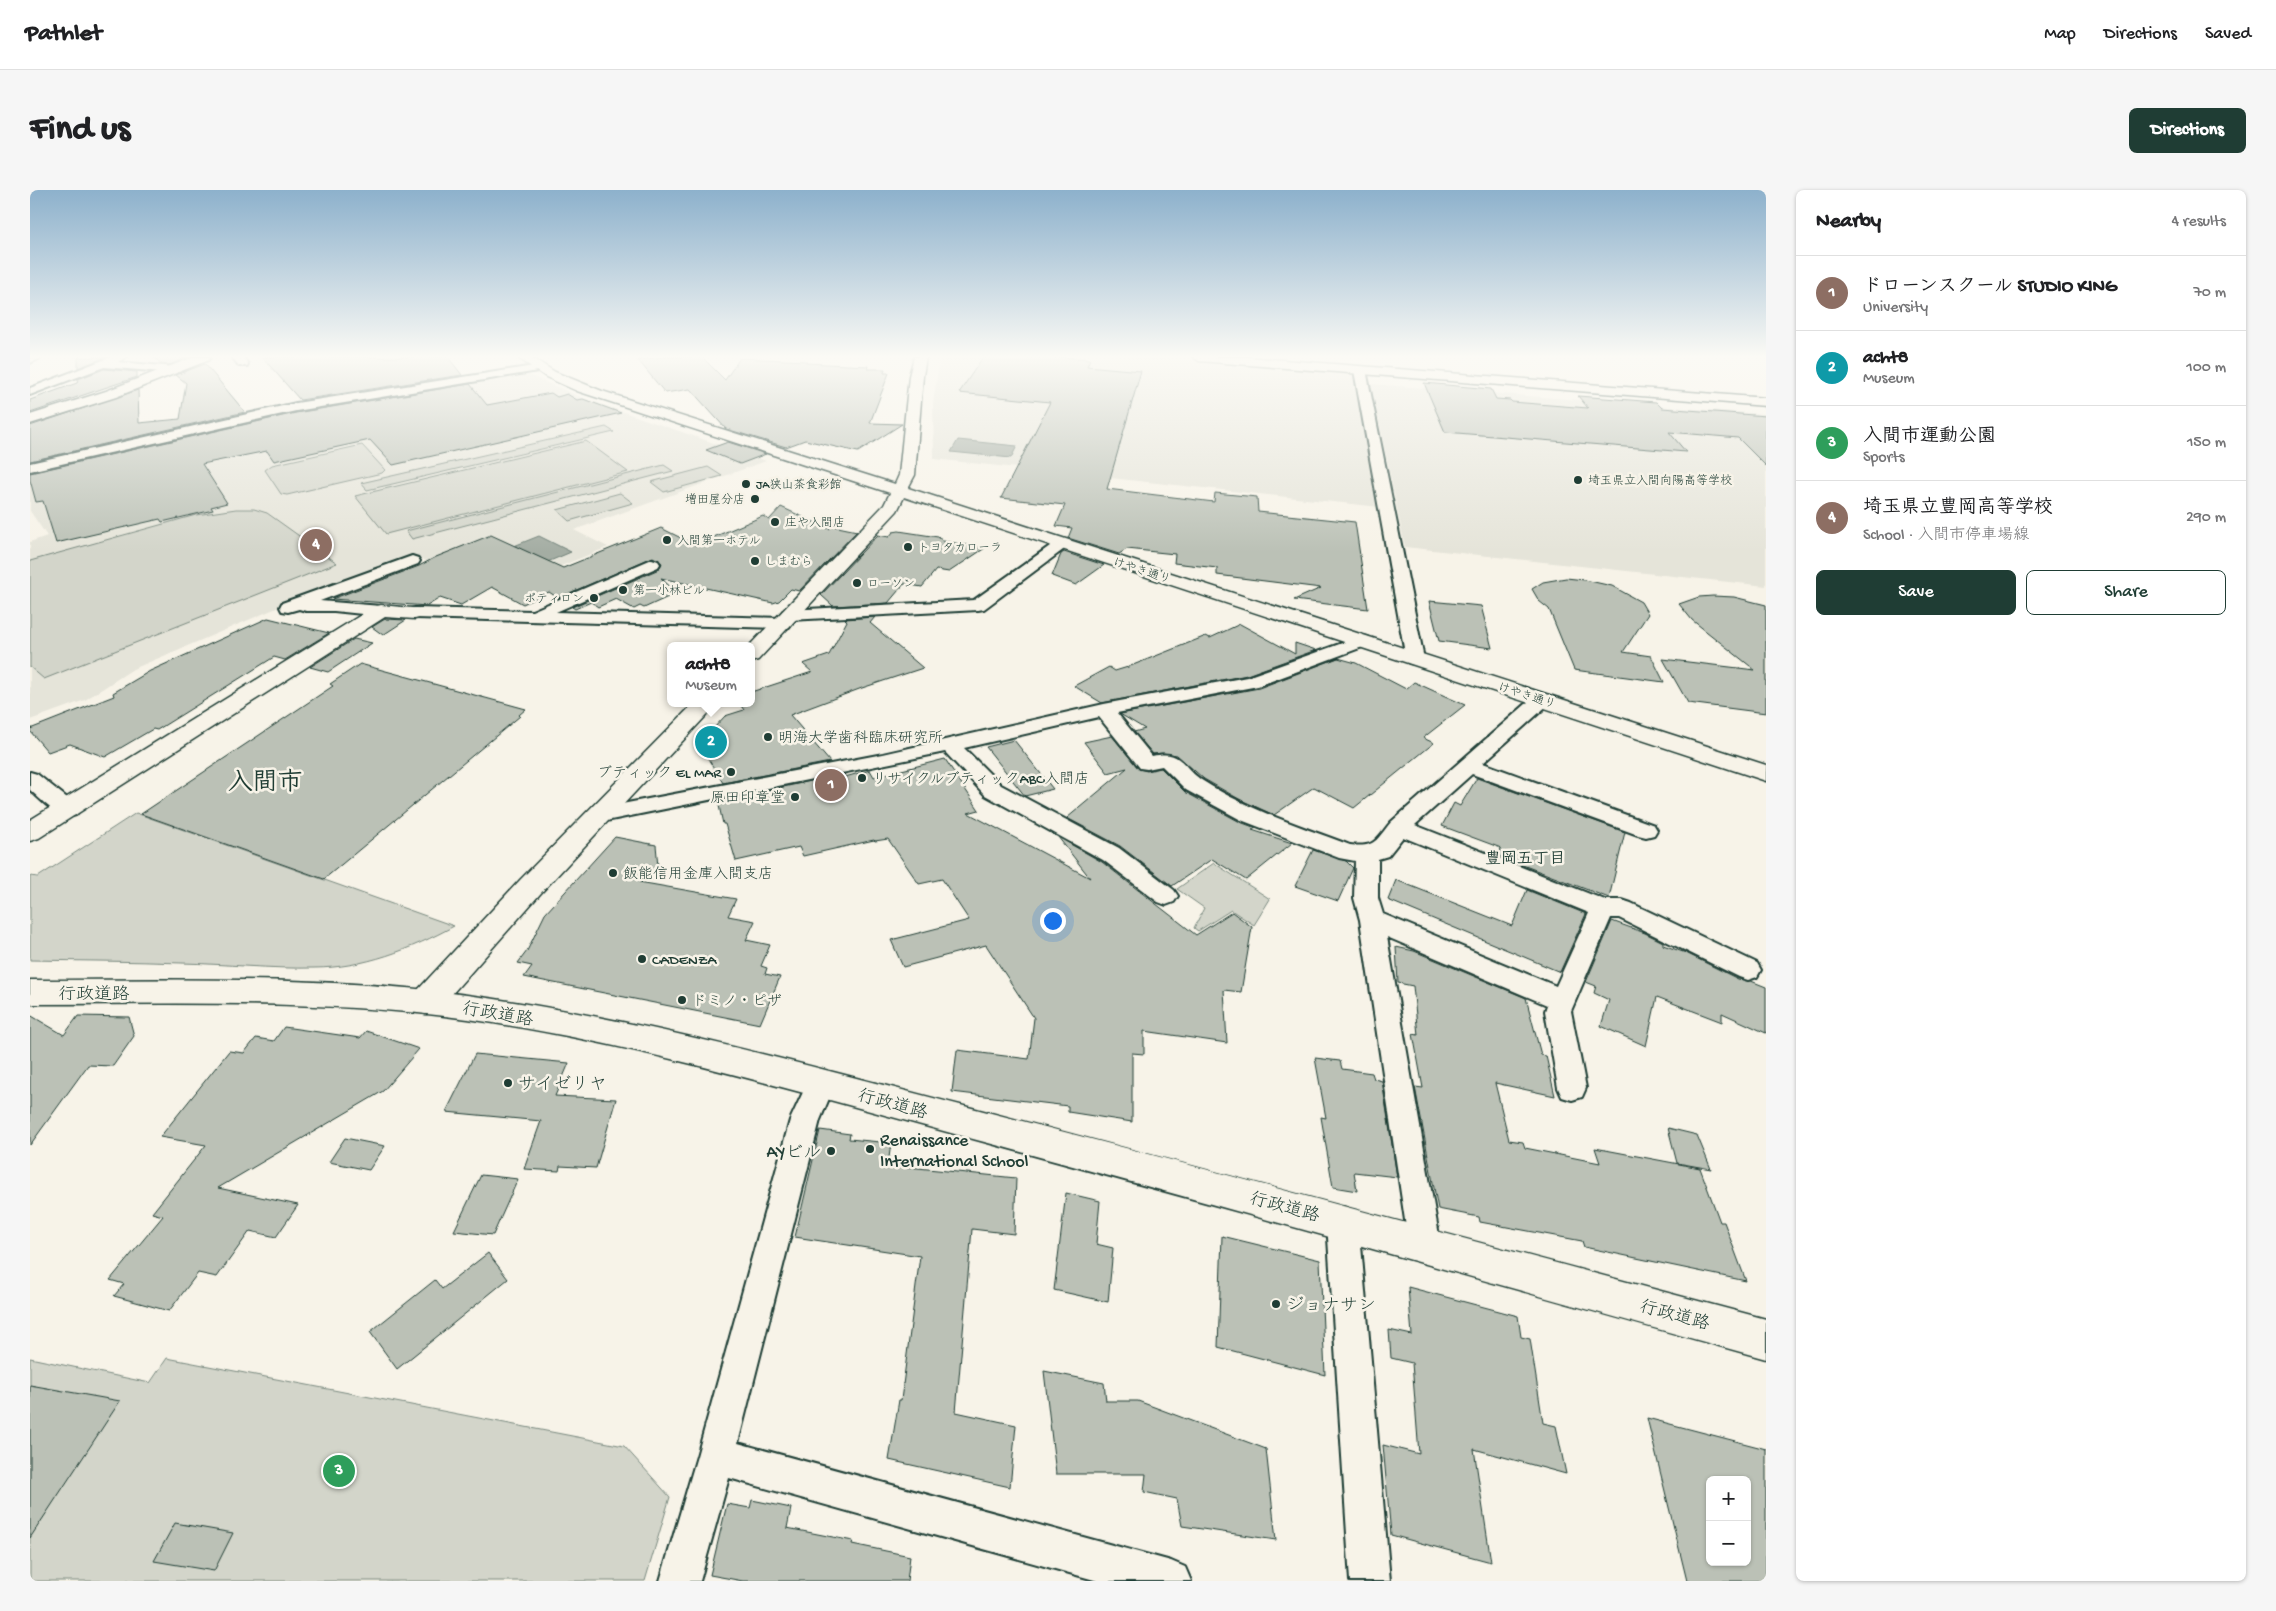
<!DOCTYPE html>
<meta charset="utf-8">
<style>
:root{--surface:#fff;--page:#f6f6f6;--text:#202124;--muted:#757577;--line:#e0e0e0;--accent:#1f3d34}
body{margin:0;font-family:"Gochi Hand","Klee One",sans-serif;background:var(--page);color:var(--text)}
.controls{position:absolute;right:15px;bottom:15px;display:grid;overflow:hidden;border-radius:8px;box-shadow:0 1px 4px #0004}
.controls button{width:45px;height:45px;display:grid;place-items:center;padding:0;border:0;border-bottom:1px solid var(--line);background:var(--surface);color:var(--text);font:25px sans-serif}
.you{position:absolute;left:1022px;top:730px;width:18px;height:18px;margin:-12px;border:4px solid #fff;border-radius:50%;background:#1a73e8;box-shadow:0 0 0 8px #1a73e833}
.badge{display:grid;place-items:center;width:32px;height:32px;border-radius:50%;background:var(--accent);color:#fff;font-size:16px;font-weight:700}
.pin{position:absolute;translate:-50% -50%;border:2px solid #fff;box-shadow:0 1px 5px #0006}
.popup{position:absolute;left:637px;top:452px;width:88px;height:65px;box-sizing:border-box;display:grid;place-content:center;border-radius:8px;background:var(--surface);filter:drop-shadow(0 1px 4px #0005);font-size:16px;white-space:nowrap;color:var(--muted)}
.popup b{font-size:19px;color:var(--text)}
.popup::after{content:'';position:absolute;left:50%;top:100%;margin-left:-10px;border:10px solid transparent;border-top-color:var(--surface)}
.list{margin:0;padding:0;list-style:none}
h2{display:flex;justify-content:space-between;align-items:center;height:65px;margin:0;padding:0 20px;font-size:21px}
h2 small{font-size:16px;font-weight:400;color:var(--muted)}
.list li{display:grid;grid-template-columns:32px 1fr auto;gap:15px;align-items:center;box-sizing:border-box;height:75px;padding:0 20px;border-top:1px solid var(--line)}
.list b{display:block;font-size:19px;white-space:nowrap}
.list p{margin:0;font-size:16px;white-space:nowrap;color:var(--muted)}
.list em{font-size:16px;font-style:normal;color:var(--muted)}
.actions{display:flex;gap:10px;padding:15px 20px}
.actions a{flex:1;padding:11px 0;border:1px solid var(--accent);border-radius:8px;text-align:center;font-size:18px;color:var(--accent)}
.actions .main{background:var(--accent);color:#fff}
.map{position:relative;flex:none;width:1736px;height:1391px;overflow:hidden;border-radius:8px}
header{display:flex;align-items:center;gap:30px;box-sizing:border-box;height:70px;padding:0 25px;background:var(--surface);border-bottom:1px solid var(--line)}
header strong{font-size:24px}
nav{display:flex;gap:28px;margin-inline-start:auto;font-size:18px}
.intro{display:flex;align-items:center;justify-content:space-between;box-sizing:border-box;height:120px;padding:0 30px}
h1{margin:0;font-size:35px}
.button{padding:12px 22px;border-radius:8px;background:var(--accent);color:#fff;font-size:18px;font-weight:700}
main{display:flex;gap:30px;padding:0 30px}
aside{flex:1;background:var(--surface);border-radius:8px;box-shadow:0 1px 4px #0004}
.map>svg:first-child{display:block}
.built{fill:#e5e4d9}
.green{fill:#d3d5ca;stroke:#79897f}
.water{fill:#a4ada3;stroke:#6f8077}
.building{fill:#bbc1b6;stroke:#1f3d34;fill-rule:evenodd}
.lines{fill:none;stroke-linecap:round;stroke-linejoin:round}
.minor-casing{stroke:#1f3d34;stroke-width:4}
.tertiary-casing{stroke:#1f3d34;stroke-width:3}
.secondary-casing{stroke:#1f3d34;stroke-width:3}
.trunk-casing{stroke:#1f3d34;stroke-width:3}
.minor{fill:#f7f3e8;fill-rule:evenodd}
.tertiary{fill:#f7f3e8;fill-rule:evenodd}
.secondary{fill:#f7f3e8;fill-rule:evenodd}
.trunk{fill:#f7f3e8;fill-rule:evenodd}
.poi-dot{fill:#1f3d34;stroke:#f7f3e8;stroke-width:2}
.labels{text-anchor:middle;stroke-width:5;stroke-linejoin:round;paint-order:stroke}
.far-poi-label{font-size:12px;fill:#1f3d34;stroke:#f7f3e8;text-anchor:start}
.far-street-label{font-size:12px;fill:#1f3d34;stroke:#f7f3e8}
.poi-label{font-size:15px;fill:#1f3d34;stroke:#f7f3e8;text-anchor:start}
.neighbourhood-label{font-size:16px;font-weight:bold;fill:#1f3d34;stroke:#f7f3e8}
.near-street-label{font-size:18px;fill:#1f3d34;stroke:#f7f3e8}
.near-poi-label{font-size:18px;fill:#1f3d34;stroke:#f7f3e8;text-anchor:start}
.town-label{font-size:25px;font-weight:bold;fill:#1f3d34;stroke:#f7f3e8}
</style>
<header>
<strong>Pathlet</strong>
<nav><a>Map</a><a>Directions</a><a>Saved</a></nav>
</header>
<div class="intro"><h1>Find us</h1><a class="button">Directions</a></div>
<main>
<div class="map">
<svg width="1736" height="1391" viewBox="0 0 1736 1391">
<rect width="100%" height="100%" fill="#f7f3e8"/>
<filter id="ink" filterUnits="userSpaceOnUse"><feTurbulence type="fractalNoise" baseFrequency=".02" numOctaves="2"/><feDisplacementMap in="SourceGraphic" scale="10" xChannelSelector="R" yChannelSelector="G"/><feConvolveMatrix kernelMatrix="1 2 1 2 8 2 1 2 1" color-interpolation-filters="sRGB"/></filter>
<g filter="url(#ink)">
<path class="built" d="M910,167H1114L1321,184L1326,187L1350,317L904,269L903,213Z
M494,183L553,208L736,271L544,340L578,357L469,401L418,383L389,367L249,417L103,479L55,510L0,530V352L17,346L0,321V280L219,229Z
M1341,194L1736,224V396L1375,357Z"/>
<path class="green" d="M576,237L584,242L337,300L331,293Z
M556,251L598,282L356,344L325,306Z
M332,255L355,280L352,283L257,305L251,304L235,280L242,275Z
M634,275L643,281L382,349L376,341Z
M678,277L692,286L634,302L621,292Z
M590,303L603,313L539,331L527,320Z
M206,319H224L237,323L307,373L14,489L0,477V371L166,325Z
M106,623L424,736C382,759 333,778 284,778C240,779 196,774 152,773C101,771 51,771 0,770V686L8,687Z
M1184,673L1240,709L1224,735L1201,720L1168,741L1164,738L1174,718L1147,699Z
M0,1168L120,1193L137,1168L594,1256L640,1307L615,1391H0Z"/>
<path class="water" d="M928,250L987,256L981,268L921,262Z
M509,346L541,362L475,390L444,372Z"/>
<path class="building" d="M48,167H76L48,178Z
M123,167H159L139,175L132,174Z
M232,167H418L432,185L270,210Z
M633,167H672L695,190L710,168L777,171L776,173L838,176L837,179H855L854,183H859L840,233L872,234L828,262L775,250L756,257L696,239L660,199L635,203L608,170Z
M953,167H1029L1060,169L1057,176L1111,181L1077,299L1184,312L1185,303L1227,307L1228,322L1325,332L1338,419L1264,410L1291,398L1187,385V378L1144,373L1145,364L1097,359L1089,364L1038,348L1042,338L1026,336L1035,315L971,308L1020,212L929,203Z
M175,174L215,222L0,271V236L108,200L109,233L150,229L156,193L146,185Z
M74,179L107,182V187L0,223V210L47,193L48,189Z
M1394,193L1461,199L1466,209L1480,210L1482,212L1558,218L1548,206L1626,212L1632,218L1736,226V276L1708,248L1639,242L1656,262L1415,242Z
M440,194L457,215L521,203L527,207L537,204L547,210L553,209L591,223L363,275L340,250L244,271L237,261L172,274L197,313L181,317L183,320L132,332L130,329L26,353L13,311L6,312L0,290V283L266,223Z
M698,252L736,264L710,274L676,260Z
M751,317L799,339L803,336L827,341L769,401L761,399L749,411L743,413L631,388L647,403L614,418L610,416L604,419L586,409L568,417L561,412L545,419L542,417L629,379L632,373L623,367L528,408L519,402L493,414L462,397L431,415L410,408L397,416L302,409L389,376L406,367L461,345L533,378L631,338L665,355L733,326L739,330Z
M869,341L908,347L913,351L955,358L919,382L906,380L892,397L874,394L858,413L803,416L791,405L848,345L859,347L863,342Z
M1034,362L1074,375L1046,395L1022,386L1031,364Z
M1536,388L1555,390L1582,396L1611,412L1618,424L1593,462L1621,466L1634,492L1544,480L1519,419L1509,411L1502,399L1513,392Z
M1683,406L1704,407L1736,415V523L1658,513L1633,469L1725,480L1662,430L1649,414L1669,407Z
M1399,411L1451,416L1462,458L1409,451Z
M845,427L840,433L893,478L832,498L760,525L800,572L693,593L669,554L695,526L714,520L709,513H721V502L782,482L773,474L799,465L817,431L815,429Z
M238,428L299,443L255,470L244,467L127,540L123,539L75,567L40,554L18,562L0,541V539L84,506L83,503L120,481Z
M355,429L376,430L353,445L342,437Z
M1210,434L1265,464V453L1286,460L1217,485L1072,513L1044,496L1079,477L1085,481L1098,477L1176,446L1180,448Z
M324,449L342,453L298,482L280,477Z
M1308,468L1326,473L1376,499L1384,492L1435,515L1393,548L1404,553L1324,618L1284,597L1244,625L1209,609L1174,589L1147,565L1132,563L1123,564L1104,542L1115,539L1090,524L1229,498Z
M330,474L496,519L489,525L490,526L294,689L111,624L303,496L300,494Z
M1082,546L1109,579L1117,581L1131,578L1155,602L1210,632L1226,638L1222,640L1262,653L1216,690L1182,669L1142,696L1090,656L1037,628L1097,578L1078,583L1054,552Z
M984,550L1023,599L995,606L956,557Z
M915,569L949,620L938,623L1060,688L1028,647L1072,672L1166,745L1202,722L1222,737L1211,802L1194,800L1197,853L1114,841V864L1102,863V932L1038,922V916L922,902L927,860L999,869L1004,828L956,755L873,777L861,750L939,730L912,689L889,694L858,649L845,651L844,650L773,666L769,657L706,671L695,634H693L688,611L814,584L815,587L840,580L844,587Z
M1447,588L1595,642L1579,708L1469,666L1471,658L1412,636L1424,613L1430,616Z
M585,647L626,655L629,688L609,692L706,709L698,726L725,731L716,750L740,755L731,776L737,778L735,784L750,787L730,834L494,787L502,776L488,773L497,761L515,724Z
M1283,660L1316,671L1323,678L1308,711L1265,696Z
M1366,690L1482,736L1497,700L1556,724L1530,782L1358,710Z
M1582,731L1615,743L1633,752V755L1656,763L1708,789L1721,791L1736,797V843L1692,823V832L1627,807L1616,856L1571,836L1579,810L1564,803L1566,796L1556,792Z
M1366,757L1384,761L1496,808L1511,865L1516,866L1525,906L1465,893L1479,950L1493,952L1495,958L1570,973L1565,958L1670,978L1690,1032H1694L1716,1091L1554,1057L1552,1051L1450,1032L1449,1027L1408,1019L1385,897L1393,898L1383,844L1388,845L1383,796L1368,793Z
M0,825L34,845L48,826L99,827L104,846L83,876L58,875L0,955Z
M254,837L330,848L336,841L389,859L353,901L188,998L268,1015L246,1047L220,1041L187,1087L168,1083L139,1121L84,1106L94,1094L80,1090L133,1026L122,1023L176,955L130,947L199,861L214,863L226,848L244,851Z
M445,864L539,873L525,906L586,909L566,978L530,976L529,981L494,979L511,931L416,922Z
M1285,868L1310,871L1312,879L1342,883L1344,889L1352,891L1367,987L1324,982L1327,1001L1303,997L1291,927L1296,928Z
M1638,938L1667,945L1681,979L1647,973Z
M790,940L820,944L819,949L861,953L858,975L986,988L984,1044L942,1039L926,1222L986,1235L980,1297L859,1270L869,1210H871L890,1066L765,1047Z
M315,948L355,956L339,980L299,972Z
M451,985L488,989L463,1045L424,1041Z
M1036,1003L1070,1011L1066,1054L1083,1058L1078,1112L1024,1100Z
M1192,1046L1290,1070L1295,1185L1188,1157Z
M458,1063L478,1089L367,1179L340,1142L405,1090L412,1099Z
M1378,1097L1488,1126L1491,1147L1500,1149L1513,1233L1526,1236L1536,1284L1444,1259L1461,1372L1361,1345L1353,1255L1389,1264L1382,1173L1361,1168L1359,1140L1382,1145Z
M1014,1181L1074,1193L1076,1211H1108L1236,1259L1246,1350L1152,1336L1147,1309L1114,1302L1116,1284H1026Z
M0,1195L90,1211L0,1348Z
M1617,1228L1736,1259V1391H1657ZM1680,1290H1717V1372H1680Z
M722,1310L761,1318L757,1338L823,1351L822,1354L880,1366L877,1391H713L680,1385L697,1314L720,1318Z
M145,1333L203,1343L184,1381L124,1371Z"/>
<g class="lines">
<g class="minor-casing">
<path id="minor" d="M0,167H13L0,173Z
M81,167H96L88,172L145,177L151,180L145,183L74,177L0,205V198Z
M202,167H213L218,174L217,176H209Z
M510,175L514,176L516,178L514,180L266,221L0,281V273L266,213Z
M1330,177L1336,180L1394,469L1391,473L1385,474L1379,473L1376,469L1324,180Z
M1032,349L1037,351L1040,354L1037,357L954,419L948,420L760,430L762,433L759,437L753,438L385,428L379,427L376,423L379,419L385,418L502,421L622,369L628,371L630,374L628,377L526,422L752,428L750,425L753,421L759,420L944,410L1027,351Z
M382,366L388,368L390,371L388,374L290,411L351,416L357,417L360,421L357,425L351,426L304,421H276L269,419L258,422L252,421L250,417L252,413Z
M1332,446L1338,447L1341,451L1338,455L1228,496L1087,523L1122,566C1153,559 1151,577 1173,591C1218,620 1270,636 1320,655C1346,658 1346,650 1361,632L1505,506L1512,504L1519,506L1522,510L1519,514L1453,573L1624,635L1627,640L1624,645L1616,647L1608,645L1442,584L1385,635L1575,710H1592L1601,713L1727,773L1731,780L1727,787L1718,790L1709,787L1589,728H1581L1541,821L1556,898L1552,907L1542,910L1532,907L1528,898L1515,821L1517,815L1357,747L1411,1057L1407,1068L1395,1073L1383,1068L1379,1057L1330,730L1324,708L1325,671L1309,668L1211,630L1156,600L1132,576L1117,579L1110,578L1069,527L934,558L971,595L1089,658L1144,700L1148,706L1144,712L1136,715L1128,712L1073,670L955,605L915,562L571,632L563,630L560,625L563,620L571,618L853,564L1074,514L1217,487ZM1373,647L1559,723L1526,796L1353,724L1348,708V669L1358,666Z
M0,582L7,584L46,615L49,620L46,625C28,630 13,611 0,600Z
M791,882L801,885L805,894L790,930L708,1253L1141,1371L1155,1377L1161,1391H1068L699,1288L670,1391H630L667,1266L760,930L781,885Z
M1313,1017L1324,1021L1329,1032L1360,1391H1320L1297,1032L1302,1021Z"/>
</g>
<g class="tertiary-casing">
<path id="tertiary" d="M487,167H501L525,182L572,201L865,294L869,285L879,186L884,167H896L893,186L885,285L878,298L1736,575V591L874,307L867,321L728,470L721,472V456H719L854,315L860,303L547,201L516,187Z
M1163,167H1216L1736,208V216L1169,171Z
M351,415L392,419L395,423L392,427L385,429L355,427L9,648L0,651V630L344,417Z
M664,513H688L510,704L407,821L396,824L385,821L381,812L385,803L490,690Z"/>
</g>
<g class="secondary-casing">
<path id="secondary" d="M164,167H181L179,170L86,207L0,234V225L76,201Z"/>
</g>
<g class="trunk-casing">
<path id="trunk" d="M0,790C146,790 292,785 437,805C608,828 775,875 942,918C1207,986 1471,1059 1736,1129V1169C1471,1096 1208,1020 943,949C776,904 609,854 438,829C293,809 146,814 0,814Z"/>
</g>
<use href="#minor" class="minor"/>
<use href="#tertiary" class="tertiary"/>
<use href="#secondary" class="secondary"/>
<use href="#trunk" class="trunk"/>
</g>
</g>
<linearGradient id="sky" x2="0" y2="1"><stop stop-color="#8db1cc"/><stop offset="0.46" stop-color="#fbfaf5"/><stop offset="1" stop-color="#fbfaf5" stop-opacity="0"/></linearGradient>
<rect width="1736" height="362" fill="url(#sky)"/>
<g class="poi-dot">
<circle cx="1548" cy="290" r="5"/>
<circle cx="716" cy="294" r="5"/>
<circle cx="725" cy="309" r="5"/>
<circle cx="745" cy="332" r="5"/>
<circle cx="637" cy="350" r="5"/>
<circle cx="878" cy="357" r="5"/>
<circle cx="725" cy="371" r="5"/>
<circle cx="827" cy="393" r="5"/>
<circle cx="593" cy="400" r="5"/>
<circle cx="564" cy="408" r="5"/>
<circle cx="738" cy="547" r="5"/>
<circle cx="701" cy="582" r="5"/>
<circle cx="832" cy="588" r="5"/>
<circle cx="765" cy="607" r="5"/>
<circle cx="583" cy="683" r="5"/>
<circle cx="612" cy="769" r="5"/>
<circle cx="652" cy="810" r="5"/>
<circle cx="478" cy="893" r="5"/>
<circle cx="840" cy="959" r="5"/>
<circle cx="801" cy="961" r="5"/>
<circle cx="1246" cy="1114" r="5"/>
</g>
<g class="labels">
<g class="far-poi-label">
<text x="1558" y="294">埼玉県立入間向陽高等学校</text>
<text x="726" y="298">JA狭山茶食彩館</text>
<text x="715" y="313" text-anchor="end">増田屋分店</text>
<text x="755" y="336">庄や入間店</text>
<text x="647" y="354">入間第一ホテル</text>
<text x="888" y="361">トヨタカローラ</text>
<text x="735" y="375">しまむら</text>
<text x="837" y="397">ローソン</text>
<text x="603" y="404">第一小林ビル</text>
<text x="554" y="412" text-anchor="end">ポティロン</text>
</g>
<g class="far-street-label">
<text transform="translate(1112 380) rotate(18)" y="4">けやき通り</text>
<text transform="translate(1497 505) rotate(18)" y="4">けやき通り</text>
</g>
<g class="poi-label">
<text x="748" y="552">明海大学歯科臨床研究所</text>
<text x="691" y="587" text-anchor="end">ブティック EL MAR</text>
<text x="842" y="593">リサイクルブティックABC入間店</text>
<text x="755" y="612" text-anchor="end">原田印章堂</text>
<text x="593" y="688">飯能信用金庫入間支店</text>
<text x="622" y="774">CADENZA</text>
<text x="662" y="815">ドミノ・ピザ</text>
</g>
<g class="neighbourhood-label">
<text x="1495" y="673">豊岡五丁目</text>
</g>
<g class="near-street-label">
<text x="64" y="809">行政道路</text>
<text transform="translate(468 823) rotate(10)" y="6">行政道路</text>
<text transform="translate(863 913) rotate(15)" y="6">行政道路</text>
<text transform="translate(1255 1016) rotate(15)" y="6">行政道路</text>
<text transform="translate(1645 1124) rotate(15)" y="6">行政道路</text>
</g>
<g class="near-poi-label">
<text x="488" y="899">サイゼリヤ</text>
<text x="850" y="955">Renaissance<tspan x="850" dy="21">International School</tspan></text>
<text x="791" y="967" text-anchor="end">AYビル</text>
<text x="1256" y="1120">ジョナサン</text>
</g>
<g class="town-label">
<text x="235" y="599">入間市</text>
</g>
</g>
</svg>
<div class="controls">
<button>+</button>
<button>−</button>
</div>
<div class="you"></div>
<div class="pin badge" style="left:801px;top:595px;background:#8d6e63">1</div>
<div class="pin badge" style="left:681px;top:552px;background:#0f9aa8">2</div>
<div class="popup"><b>acht8</b>Museum</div>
<div class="pin badge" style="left:309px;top:1281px;background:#2e9e5b">3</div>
<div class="pin badge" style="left:286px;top:355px;background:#8d6e63">4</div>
</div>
<aside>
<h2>Nearby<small>4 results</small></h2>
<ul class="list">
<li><span class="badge" style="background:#8d6e63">1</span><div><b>ドローンスクール STUDIO KING</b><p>University</p></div><em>70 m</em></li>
<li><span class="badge" style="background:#0f9aa8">2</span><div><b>acht8</b><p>Museum</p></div><em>100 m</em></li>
<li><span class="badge" style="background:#2e9e5b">3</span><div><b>入間市運動公園</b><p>Sports</p></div><em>150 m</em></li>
<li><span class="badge" style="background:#8d6e63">4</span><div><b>埼玉県立豊岡高等学校</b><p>School · 入間市停車場線</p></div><em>290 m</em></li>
</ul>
<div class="actions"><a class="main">Save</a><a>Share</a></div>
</aside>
</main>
